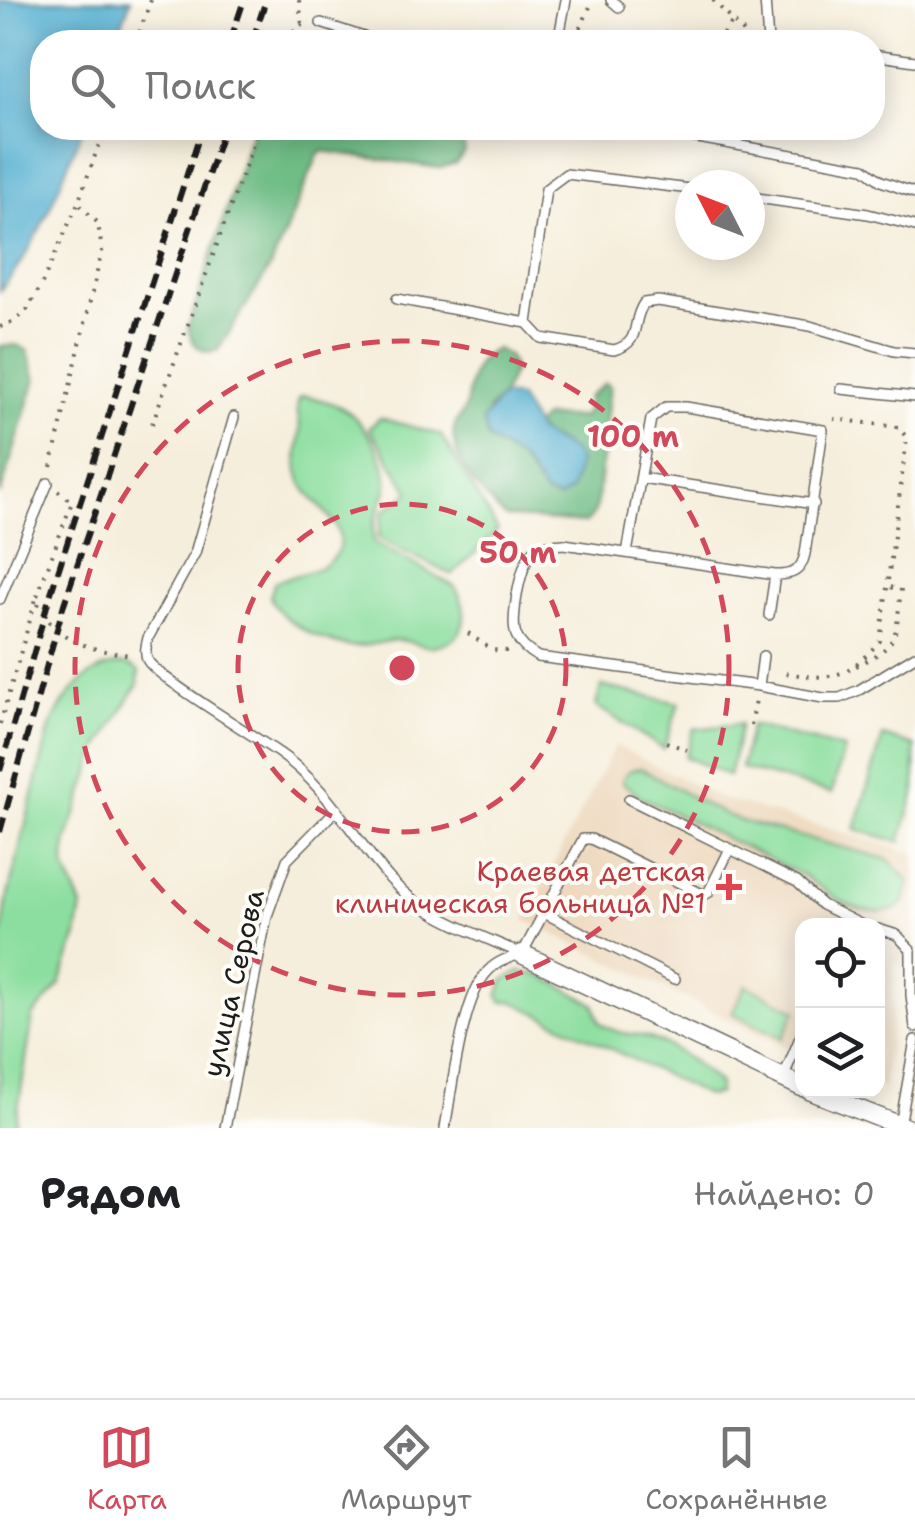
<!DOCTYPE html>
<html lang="ru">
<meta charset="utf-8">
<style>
:root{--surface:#fff;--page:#f6f6f6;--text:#202124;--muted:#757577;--line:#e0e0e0;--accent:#d1495b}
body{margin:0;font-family:"Shantell Sans",sans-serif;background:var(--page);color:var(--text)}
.controls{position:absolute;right:30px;bottom:30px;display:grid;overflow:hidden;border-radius:20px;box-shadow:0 5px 25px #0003}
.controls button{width:90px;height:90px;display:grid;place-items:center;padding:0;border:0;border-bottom:2px solid var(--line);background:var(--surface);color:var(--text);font:50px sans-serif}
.compass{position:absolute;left:675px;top:170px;width:90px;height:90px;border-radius:50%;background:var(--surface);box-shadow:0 5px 25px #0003;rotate:312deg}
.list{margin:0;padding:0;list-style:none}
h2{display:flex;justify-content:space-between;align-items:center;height:130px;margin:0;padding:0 40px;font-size:42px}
h2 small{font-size:32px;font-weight:400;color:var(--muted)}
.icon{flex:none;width:55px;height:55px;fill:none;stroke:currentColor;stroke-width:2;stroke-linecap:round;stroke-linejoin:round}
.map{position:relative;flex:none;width:915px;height:1128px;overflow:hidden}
.search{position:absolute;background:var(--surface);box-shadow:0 5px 25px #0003;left:30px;right:30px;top:30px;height:110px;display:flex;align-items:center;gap:25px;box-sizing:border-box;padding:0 35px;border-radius:40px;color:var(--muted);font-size:38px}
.sheet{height:270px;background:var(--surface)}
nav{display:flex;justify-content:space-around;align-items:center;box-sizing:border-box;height:140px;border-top:2px solid var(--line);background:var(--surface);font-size:28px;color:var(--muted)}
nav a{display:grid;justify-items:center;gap:5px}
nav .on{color:var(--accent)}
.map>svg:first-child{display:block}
.built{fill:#edd7bb}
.green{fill:#8bde9f;stroke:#547d5e;stroke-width:2.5}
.forest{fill:#70bd86;stroke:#466c51;stroke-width:2.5}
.water{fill:#53afd1;stroke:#386676;stroke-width:2.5}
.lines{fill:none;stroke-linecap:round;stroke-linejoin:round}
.service-casing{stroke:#68665f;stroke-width:12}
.minor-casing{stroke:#68665f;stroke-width:21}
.path{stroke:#68665f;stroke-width:4;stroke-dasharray:2.5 8;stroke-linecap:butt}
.service{stroke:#fff;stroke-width:9}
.minor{stroke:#fff;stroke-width:18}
.rail{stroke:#1c1c1c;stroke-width:6;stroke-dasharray:15 8;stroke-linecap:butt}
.ring{fill:none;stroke:#d1495b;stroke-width:5;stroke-dasharray:18 12}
.health-dot{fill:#e0444e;stroke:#fdfcf7;stroke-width:4}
.labels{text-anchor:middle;stroke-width:8;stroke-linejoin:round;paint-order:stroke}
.health-label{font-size:28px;fill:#be3a42;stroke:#fdfcf7;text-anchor:end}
.street-label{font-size:28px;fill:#1c1c1c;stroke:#fdfcf7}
.centre{fill:#d1495b;stroke:#fdfcf7;stroke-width:5}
.ring-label{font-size:30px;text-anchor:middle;font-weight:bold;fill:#d1495b;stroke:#fdfcf7;stroke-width:8;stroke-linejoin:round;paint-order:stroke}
</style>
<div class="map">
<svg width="915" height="1128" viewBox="0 0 915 1128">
<rect width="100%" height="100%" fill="#fdfcf7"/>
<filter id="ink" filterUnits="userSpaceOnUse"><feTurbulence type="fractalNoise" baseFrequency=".01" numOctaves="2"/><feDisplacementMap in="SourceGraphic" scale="20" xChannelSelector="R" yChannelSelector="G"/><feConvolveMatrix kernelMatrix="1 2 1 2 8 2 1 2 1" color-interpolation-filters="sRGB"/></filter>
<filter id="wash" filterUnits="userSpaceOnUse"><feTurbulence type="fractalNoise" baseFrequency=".0048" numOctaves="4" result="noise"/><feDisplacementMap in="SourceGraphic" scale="40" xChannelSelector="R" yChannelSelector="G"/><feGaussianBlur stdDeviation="2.25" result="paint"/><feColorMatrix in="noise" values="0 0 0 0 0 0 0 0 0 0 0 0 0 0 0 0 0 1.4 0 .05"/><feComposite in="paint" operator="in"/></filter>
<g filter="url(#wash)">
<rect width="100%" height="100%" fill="#f6eedc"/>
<path class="built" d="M615,745L719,798L915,853V961L894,963L892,1018L883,1088L878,1085V926H802V1055L525,920Z"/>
<path class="green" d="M306,396C320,399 338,404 350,413C367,428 393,467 386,490C381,509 370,521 374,542L455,587C470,612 469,641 433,646C420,648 408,639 395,640C379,642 364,648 348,646C320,641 282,623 270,597L275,582C291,575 311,574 326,564C363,536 317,509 304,487C293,469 298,453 300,435C302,421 293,410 300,397Z
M380,418L441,435L498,530L452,575L378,538L383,512L410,492L369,428Z
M127,664L139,671L138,684L98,750L66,843L65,867L82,907L77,936L59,986L33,1016L15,1128H0V950L7,899L50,727C65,695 89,664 127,664Z
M601,686L679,703L664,749L596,706Z
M741,724L729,776L685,757L694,729Z
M751,725L844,749L832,793L741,768Z
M883,736L915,746V792L900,842L855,829Z
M641,768L709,807L741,821L888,859L909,881L904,902L895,910L878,912L858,909L840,901L804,876L641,797L622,782C625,771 631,769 641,768Z
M520,971L542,976L594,1004L600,1023C625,1039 631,1030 652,1039C677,1048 700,1066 719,1084L718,1094L708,1096L512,1001L503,1002L498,996L504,980Z
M746,985L796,1010L783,1038L732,1013Z"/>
<path class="forest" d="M253,128H458L465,151L456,163L440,168L323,151L318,155L271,266L218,350C201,356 191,343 188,328Z
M17,345L28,351L36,379L0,495V346Z
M496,349L508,356L514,370L502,396L488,410V439L521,460L545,494L565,445L545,436L534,426L544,417H582L586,413L588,397L605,383L610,386L598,496L594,514L586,523L505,517C485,499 449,458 454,429C456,418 466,413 467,401C470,379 473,359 496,349Z"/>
<path class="water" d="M0,0H131L115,42H42V128H83C59,184 40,244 0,291Z
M502,396L519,398L538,431L574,452L579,462L571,491L558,499L545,494L521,460L488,439L483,420Z"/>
</g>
<g filter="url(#ink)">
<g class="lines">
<g class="service-casing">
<path id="service" d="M611,0L619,7
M765,0L768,42
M321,23L379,42
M558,42L566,0
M872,55L915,61
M642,128L864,168L881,181L915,193
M750,197L868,214L915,226
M397,299L527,323L546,189L566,174L690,189
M527,323L541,338L614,350C643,342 630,323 644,303L658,301L810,326L894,351L915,353
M841,389L915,397
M234,417L195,553L148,638C146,645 144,653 148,661C158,678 256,737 279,753C327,786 352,836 390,879C423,916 478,934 522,954
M641,478L814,504
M627,553L651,419L666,407H686L823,430L805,554C801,572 792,575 775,575L564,544C555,545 541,544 533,551C521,561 510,620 516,635C520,645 529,652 538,657L759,686L823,698H840L859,690L915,656
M0,599L48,483
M769,615L775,575
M759,686L763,656
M629,799L797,882L822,905L864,926
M544,913L675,979
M878,929L897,935L911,950V995L915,1027
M522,954L583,839H591L704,895L708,893L729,851
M783,1078L802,1033
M900,1126L915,1040
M225,1128L267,916L287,860L337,809
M445,1128C452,1090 462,997 488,971C497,961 510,957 522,954"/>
</g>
<g class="minor-casing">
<path id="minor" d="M522,954L802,1087
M809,1090L906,1128"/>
</g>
<path class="path" d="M299,0L302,25
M713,0L751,40
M576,38L593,0
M136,42L151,0
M289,42L293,32L304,24
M716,42L732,23
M0,327L13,322L27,310L42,284L78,203L105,128
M152,424L259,128
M51,467L102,251L98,223L78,203
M58,491L72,502L36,599C52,640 91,651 132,655
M468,633L492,650L508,651
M856,666C902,644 895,636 901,589L889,587
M786,673C834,681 846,678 880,641L907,438L898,427L834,419
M0,724L36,599
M751,725L756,700
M666,742L687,750"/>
<use href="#service" class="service"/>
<use href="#minor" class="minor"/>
<path class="rail" d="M230,42L244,0
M252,42L266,0
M0,771L49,599L202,128
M0,832L64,604L224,128"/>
</g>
</g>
<g class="ring">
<circle cx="402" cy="668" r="164"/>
<circle cx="402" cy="668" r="327"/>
</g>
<path class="health-dot" d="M724 872h10v10h10v10h-10v10h-10v-10h-10v-10h10z"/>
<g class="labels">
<g class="health-label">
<text x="706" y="881">Краевая детская<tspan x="706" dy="32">клиническая больница №1</tspan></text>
</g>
<g class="street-label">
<text transform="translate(233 983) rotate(-77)" y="10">улица Серова</text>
</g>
</g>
<circle cx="402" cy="668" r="15" class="centre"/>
<g class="ring-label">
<text x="633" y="447">100 m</text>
<text x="518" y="563">50 m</text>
</g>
</svg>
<div class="controls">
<button><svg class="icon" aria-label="locate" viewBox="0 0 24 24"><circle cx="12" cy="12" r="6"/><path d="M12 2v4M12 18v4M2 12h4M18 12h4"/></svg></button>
<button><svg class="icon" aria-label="layers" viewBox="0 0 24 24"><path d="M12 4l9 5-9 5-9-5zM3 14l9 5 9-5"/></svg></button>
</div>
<svg class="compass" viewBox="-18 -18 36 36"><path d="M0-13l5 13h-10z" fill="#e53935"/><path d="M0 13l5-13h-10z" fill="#757577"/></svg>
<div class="search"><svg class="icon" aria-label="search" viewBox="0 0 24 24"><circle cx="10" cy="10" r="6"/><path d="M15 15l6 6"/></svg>Поиск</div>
</div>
<section class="sheet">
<h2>Рядом<small>Найдено: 0</small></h2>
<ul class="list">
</ul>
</section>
<nav>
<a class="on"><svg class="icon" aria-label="map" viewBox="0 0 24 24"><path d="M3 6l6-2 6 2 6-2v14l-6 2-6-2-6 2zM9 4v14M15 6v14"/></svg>Карта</a>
<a><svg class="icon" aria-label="directions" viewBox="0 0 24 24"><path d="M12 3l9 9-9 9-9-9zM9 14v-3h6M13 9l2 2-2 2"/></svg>Маршрут</a>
<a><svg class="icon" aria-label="saved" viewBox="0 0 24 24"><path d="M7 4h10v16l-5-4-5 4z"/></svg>Сохранённые</a>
</nav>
